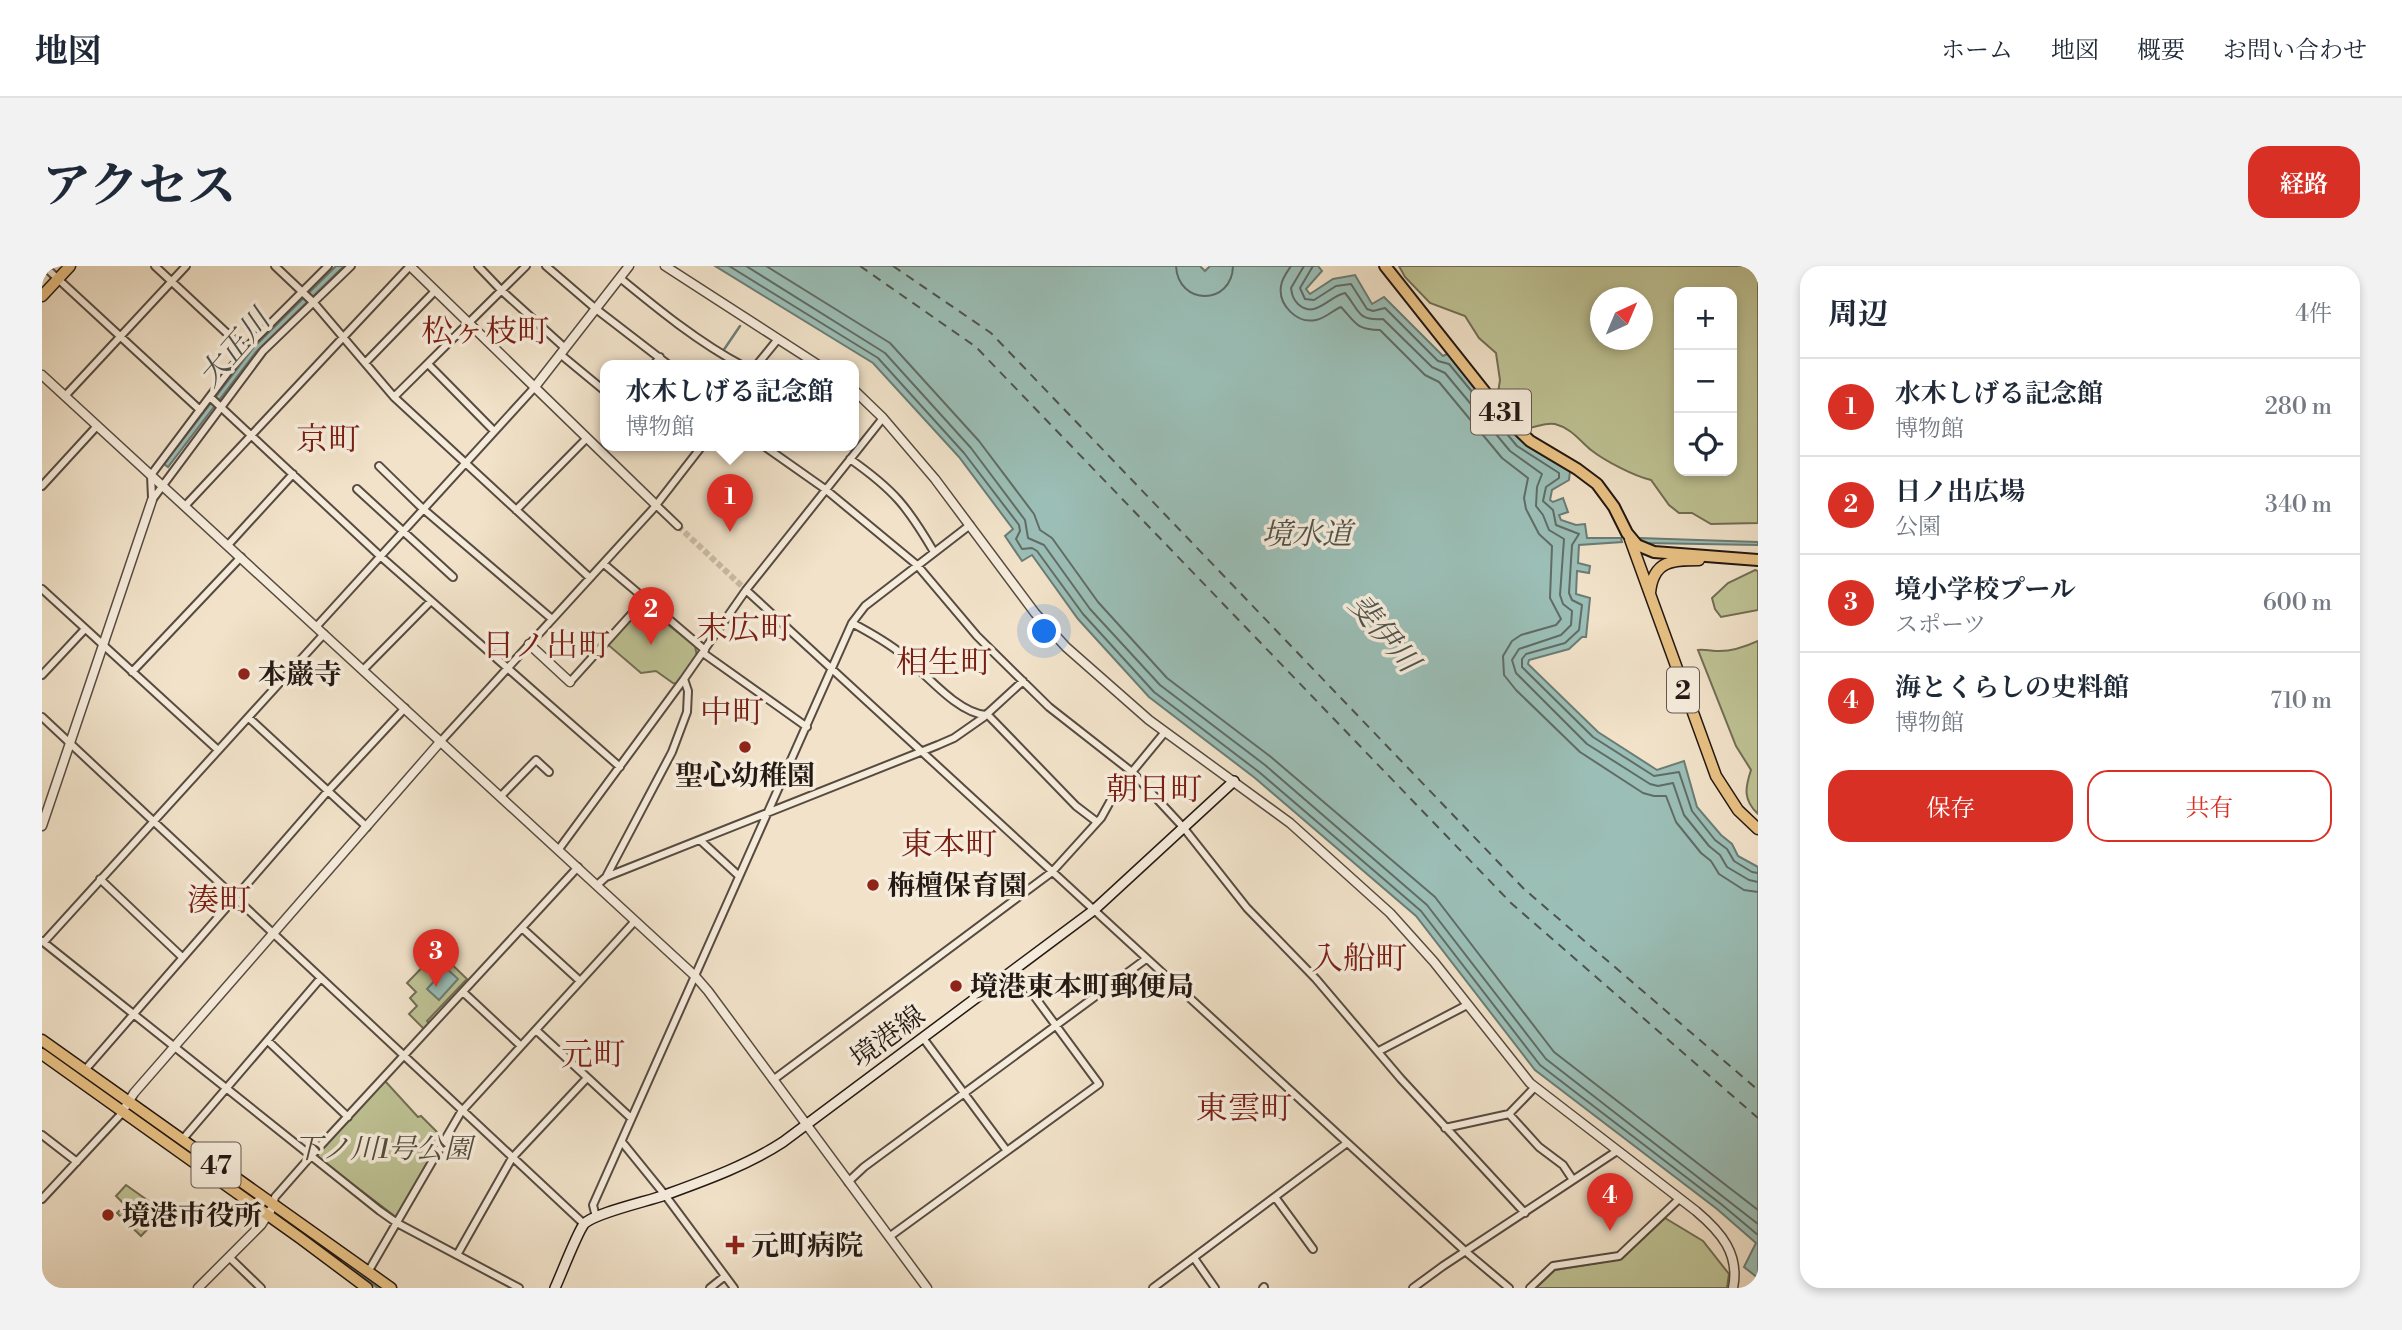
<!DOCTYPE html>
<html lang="ja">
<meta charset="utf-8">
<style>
:root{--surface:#fff;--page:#f2f2f3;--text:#1f2937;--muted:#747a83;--line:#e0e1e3;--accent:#d93025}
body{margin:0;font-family:"Libre Bodoni","Noto Serif JP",serif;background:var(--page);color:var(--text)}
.controls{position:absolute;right:21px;top:21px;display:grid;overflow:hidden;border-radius:14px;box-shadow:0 4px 10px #0003}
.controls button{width:63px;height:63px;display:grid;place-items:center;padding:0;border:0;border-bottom:2px solid var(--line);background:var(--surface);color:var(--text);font:35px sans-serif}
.compass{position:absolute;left:1548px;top:21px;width:63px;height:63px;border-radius:50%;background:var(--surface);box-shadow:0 4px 10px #0003;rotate:44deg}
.you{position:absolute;left:1003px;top:366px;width:24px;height:24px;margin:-18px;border:5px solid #fff;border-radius:50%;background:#1a73e8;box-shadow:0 0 0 10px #1a73e833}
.badge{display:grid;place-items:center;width:46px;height:46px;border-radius:50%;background:var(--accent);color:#fff;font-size:23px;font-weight:700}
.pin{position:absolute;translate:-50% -58px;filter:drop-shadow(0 2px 4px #0008)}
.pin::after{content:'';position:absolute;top:37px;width:24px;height:21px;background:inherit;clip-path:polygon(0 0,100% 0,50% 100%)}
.popup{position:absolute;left:558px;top:94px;width:259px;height:91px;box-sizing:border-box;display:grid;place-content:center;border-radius:14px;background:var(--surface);filter:drop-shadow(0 2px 5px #0005);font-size:23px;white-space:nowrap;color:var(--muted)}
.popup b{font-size:26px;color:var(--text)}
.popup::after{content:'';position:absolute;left:50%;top:100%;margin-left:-14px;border:14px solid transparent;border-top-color:var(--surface)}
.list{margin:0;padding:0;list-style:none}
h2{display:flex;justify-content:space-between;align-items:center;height:91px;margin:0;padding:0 28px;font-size:30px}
h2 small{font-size:23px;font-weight:400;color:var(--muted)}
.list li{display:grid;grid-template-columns:46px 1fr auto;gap:21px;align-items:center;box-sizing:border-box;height:98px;padding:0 28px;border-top:2px solid var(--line)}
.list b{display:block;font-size:26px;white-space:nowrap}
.list p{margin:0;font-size:23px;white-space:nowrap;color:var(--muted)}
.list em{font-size:23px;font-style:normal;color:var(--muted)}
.actions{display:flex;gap:14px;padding:21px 28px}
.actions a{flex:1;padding:16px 0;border:2px solid var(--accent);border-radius:21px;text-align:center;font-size:24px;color:var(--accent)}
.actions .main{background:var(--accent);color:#fff}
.icon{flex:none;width:38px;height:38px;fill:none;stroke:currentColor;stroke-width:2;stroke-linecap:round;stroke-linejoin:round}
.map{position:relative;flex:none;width:1716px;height:1022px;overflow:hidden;border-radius:21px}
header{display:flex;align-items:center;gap:42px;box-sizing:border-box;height:98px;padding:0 35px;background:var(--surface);border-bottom:2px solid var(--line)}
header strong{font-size:33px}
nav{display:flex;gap:38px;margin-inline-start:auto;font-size:24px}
.intro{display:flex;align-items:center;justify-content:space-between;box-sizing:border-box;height:168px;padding:0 42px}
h1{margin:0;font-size:49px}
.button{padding:18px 32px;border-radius:21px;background:var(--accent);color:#fff;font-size:24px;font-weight:700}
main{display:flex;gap:42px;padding:0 42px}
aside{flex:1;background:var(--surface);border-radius:21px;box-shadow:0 4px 10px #0003}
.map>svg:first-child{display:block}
.green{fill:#bec294;stroke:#716e54;stroke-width:2;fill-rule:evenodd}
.water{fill:#9bbeb6;stroke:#6b7c75;stroke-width:2}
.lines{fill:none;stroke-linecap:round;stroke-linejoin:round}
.shore{stroke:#606c65;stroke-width:2}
.stream{stroke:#6b7c75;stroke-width:2.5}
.ferry{stroke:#4e534d;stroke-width:2;stroke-dasharray:9 7;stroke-linecap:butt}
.minor-tunnel{stroke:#c8baa5;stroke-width:6;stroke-dasharray:6 3;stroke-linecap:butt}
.minor-casing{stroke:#574b41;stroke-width:10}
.tertiary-casing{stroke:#574b41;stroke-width:11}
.secondary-casing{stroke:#241914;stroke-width:12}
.primary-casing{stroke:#241914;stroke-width:13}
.trunk-casing{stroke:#241914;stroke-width:14}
.minor{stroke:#f6ecdc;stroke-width:6}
.tertiary{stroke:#f6ecdc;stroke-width:8}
.secondary{stroke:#f6ecdc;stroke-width:9}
.primary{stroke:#e8c184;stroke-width:10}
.trunk{stroke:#e8c184;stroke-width:10}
.poi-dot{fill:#8f2418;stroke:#f6ecdc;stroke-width:2.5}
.labels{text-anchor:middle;stroke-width:7;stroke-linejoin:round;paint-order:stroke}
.shield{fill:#f6ecdc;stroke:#635850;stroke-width:2}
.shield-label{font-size:26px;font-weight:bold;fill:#241914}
.poi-label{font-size:28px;font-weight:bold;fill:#241914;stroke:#f6ecdc;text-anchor:start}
.street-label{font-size:28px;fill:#241914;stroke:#f6ecdc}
.park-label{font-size:28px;font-style:italic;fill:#524c3a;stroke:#f6ecdc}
.water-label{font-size:30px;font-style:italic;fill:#4e534d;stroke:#f6ecdc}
.quarter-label{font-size:32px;fill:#7a1f14;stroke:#f6ecdc}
</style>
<header>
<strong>地図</strong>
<nav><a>ホーム</a><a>地図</a><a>概要</a><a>お問い合わせ</a></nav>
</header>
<div class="intro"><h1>アクセス</h1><a class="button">経路</a></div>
<main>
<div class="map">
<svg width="1716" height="1022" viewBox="0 0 1716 1022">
<rect width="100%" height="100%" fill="#f1e2c9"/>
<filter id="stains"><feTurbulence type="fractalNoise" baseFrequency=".00286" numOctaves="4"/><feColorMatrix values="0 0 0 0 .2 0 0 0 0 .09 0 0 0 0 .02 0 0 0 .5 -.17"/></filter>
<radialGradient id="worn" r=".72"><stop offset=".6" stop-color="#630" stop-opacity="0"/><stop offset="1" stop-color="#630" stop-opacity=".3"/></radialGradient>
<path class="green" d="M1357,0H1716V257L1669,258L1650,247H1637L1627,239L1609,214C1592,210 1563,195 1549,184C1538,175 1529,162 1513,158C1503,156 1496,161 1486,162L1456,127L1458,114L1454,87L1437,72L1423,50L1388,37L1363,11ZM1637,26H1690V205H1637ZM1559,32H1601V74H1559Z
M1713,304L1716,305V344L1679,351L1673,343L1670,332L1686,317Z
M600,338L653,380L655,390L636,418L631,417L614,405L599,407L564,377Z
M1716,375V548C1701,534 1703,522 1709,504L1694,480L1656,384C1663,383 1667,385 1674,385C1689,386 1703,381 1716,375Z
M396,685L425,713L385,755L387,757L382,763L367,748L375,740L368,732L374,726L365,717Z
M341,816H344L376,851L379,850L400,871L354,951L276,892L275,888Z
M84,919L122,946L99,970L75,947L83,939L74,930Z
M1623,952L1661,975L1687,1008L1685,1022H1494L1513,1004L1579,993Z"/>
<path class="water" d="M294,0H302L214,86L126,201L122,198L212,81Z
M673,0H1158L1163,5L1168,0H1276L1280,5L1264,23L1268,28L1291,13L1313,9L1330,38L1342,31L1401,90L1407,87L1480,174L1528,205L1527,214L1510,224L1508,234L1511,236L1521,232L1526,246L1517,249L1519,254L1534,259L1543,258L1545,272H1579L1580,276L1537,279L1536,297L1548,300L1547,307L1535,305L1534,328L1548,332L1544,371H1540L1527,383L1487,394L1486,398L1556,466L1615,504L1642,495L1655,541L1679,569L1690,578L1696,590L1716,601V1012L1702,1001L1714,977L1675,943L1493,804L1374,650L1213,512L1107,431L1036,353L990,289L980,295L963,270L971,263L917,191L831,97Z
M1597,272L1716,276V279L1602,277Z
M404,702L416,713L397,734L385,723Z"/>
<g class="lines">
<path class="shore" d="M687,0L836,92L922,187L977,259L978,265L974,273L980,283L990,282L995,285L1041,348L1112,426L1217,506L1379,645L1498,799L1679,938L1716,969
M704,0L843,87L929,182L983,254L986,272L1002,279L1048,343L1118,419L1223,499L1385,639L1504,793L1716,958
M724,0L848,77L937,175L992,248L998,264L1010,272L1056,336L1125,412L1229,491L1393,631L1512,786L1716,944
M1134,0C1136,40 1190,40 1191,0
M1249,0C1245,6 1240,12 1239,20C1236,39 1255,58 1274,54C1284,52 1291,44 1299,41C1314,57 1314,64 1338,64L1383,109L1397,116L1460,192L1486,212L1482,232L1484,243L1497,268L1510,280L1508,332L1519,353L1514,359L1479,369L1470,375L1461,390L1462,409L1474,424L1538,486L1601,527L1612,530H1624L1634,556L1659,587L1669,595L1677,608L1702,624L1716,626
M1262,0L1249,22C1250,29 1251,33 1256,38C1273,54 1287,30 1303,27C1318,44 1314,55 1341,53L1390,101L1403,107L1468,185L1500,208L1495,221L1494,240L1501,249L1507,264L1522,273L1518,329L1521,338L1530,345L1529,359L1519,369L1477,383L1470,394L1474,407L1545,478L1608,518L1616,520L1631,517L1642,549L1667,580L1678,589L1685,601L1707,614L1716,616
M1271,0L1258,22L1263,33L1272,34L1294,20L1309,18L1325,43L1331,45L1343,42L1396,95L1407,98L1475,180L1517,207V212L1504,221L1501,235L1511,244L1514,259L1537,268L1530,279L1527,327L1530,334L1540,339L1537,364L1523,377L1484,388L1480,393V401L1551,471L1612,510L1637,506L1650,545L1673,574L1685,583L1692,595L1710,606L1716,607"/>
<path class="stream" d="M681,85L698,60
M7,786L34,806
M302,998L336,1022"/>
<path class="ferry" d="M818,0L934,81L1469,637L1716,852
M851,0L949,67L1482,623L1716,824"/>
<path class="minor-tunnel" d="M636,260L704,324"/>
<g class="minor-casing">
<path id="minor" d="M2,0L158,144
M113,0L203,84
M233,0L272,37L352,131L548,312
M436,0L459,24L523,82
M504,0L554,43L628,100
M578,12C617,44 656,76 701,100
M518,88L564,126
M323,97L393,25
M386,98L452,165
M611,100L618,91
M714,100L736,73
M23,130L144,0
M168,131L337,289L578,501
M352,131L484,0
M722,180L783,223L875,299L935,370L1007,441L1090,506L1141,561L1205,642L1274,713L1359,813L1483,947
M808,193C852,224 865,240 892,286
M337,200L380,242L510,353
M0,220L55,160
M315,223L411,311
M110,232L109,209L205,81L286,0
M110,234L221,85L309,0
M614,239L636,260
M143,240L368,0
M474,244L544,173
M186,279L251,208
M562,298L663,384
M0,323L176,484
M704,324L1423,985L1467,1022
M810,357C827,366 845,376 861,389C883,407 915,447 944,449
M274,361L492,122
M661,387L765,461
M321,404L389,335
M90,406L199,291
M0,409L43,363
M981,415L945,448L1034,540L1055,556
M528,416L603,333
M0,451L542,958
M207,452L325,561
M399,475L611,243L660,180
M459,530L494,494L507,506
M658,574L697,610
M517,583L642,413L704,324L841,152
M565,609L630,486L645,446L646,425L642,413
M58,613L140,691
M555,619L564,611L896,479L912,472L942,451
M480,662L538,715
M0,675L338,945L355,957L477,1022
M2,676L282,368
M421,726L479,780
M494,764L589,852
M226,775L306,851
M1337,785L1425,739
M43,804L285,526L363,442
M731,814L1010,606L1059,552L1069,534L1072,523L1090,506L1123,466
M1493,821L1467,848L1497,881L1521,899L1531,914
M1403,862L1467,848
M0,869L35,896
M140,874L278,713
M580,876L623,929L692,1022
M965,885L1057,818L973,704
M806,916L822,901L1104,693
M1233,931L1271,983
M0,933L81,846
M231,940L233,931L269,890L536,601
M554,951L551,939L810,357L823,340L928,259
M847,971L965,885L881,772
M415,989L470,892L545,812
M187,991L219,1022
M1152,992L1173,1022
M326,1006L419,846L593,655
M668,1022L683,1010
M1111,1022L1305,877
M1221,1022L1222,1021
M1371,1022L1401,1000L1575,885
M1488,1022L1511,1000L1577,990L1637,933"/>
</g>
<g class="tertiary-casing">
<path id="tertiary" d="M368,0L614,239
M623,0L778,100
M0,109L653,710L666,725L885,1022
M492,122L587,0
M812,124L841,152L893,213L993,347L1024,381L1107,454L1248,557L1348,647L1392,696L1488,817L1654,945C1679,966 1698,988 1691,1022
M487,378L528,416
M0,560L110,234
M84,840L92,827L399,475
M156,1022L219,959L228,945"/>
</g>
<g class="secondary-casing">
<path id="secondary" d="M513,1022C519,1009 535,967 542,958C552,947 607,935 623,929C664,914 706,899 741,876L1052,644L1192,515"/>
</g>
<g class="primary-casing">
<path id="primary" d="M0,30L28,0
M1588,273L1674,510L1696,544L1716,563
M1608,327C1611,294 1631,294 1657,294
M0,774L349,1022
M0,788L258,972L325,1022"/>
</g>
<g class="trunk-casing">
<path id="trunk" d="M1343,0L1462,150L1488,175L1535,203L1555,218L1572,241L1585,267L1595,279L1612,286L1716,294"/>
</g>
<use href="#minor" class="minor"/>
<use href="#tertiary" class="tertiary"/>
<use href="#secondary" class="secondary"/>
<use href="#primary" class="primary"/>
<use href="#trunk" class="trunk"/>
</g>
<g class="poi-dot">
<circle cx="202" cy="408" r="7"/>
<circle cx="703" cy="481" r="7"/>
<circle cx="831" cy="619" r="7"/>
<circle cx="914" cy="720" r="7"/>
<circle cx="66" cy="949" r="7"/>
<path d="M689.5 968.5h7v7h7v7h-7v7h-7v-7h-7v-7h7z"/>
</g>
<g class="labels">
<g class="shield">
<rect x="1429" y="123.5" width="60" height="45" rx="5"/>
<rect x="1625" y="401.5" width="32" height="45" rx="5"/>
<rect x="149.5" y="876.5" width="49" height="45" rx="5"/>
</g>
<g class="shield-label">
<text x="1459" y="155">431</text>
<text x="1641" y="433">2</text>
<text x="174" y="908">47</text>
</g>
<g class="poi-label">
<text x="216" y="418">本巌寺</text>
<text x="703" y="519" text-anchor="middle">聖心幼稚園</text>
<text x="845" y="629">栴檀保育園</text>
<text x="928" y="730">境港東本町郵便局</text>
<text x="80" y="959">境港市役所</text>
<text x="709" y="989">元町病院</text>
</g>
<g class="street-label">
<text transform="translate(845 770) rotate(-36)" y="10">境港線</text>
</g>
<g class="park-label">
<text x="341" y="892">下ノ川1号公園</text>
</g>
<g class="water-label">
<text transform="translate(192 82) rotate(-49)" y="10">大正川</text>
<text x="1265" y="278">境水道</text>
<text transform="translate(1342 367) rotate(50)" y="10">斐伊川</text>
</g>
<g class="quarter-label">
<text x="443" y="76">松ヶ枝町</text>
<text x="286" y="184">京町</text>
<text x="702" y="373">末広町</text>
<text x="504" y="390">日ノ出町</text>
<text x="902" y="407">相生町</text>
<text x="690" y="457">中町</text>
<text x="1112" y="534">朝日町</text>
<text x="907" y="589">東本町</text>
<text x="177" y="645">湊町</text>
<text x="1317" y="703">入船町</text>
<text x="551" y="799">元町</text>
<text x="1202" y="853">東雲町</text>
</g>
</g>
<rect width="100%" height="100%" filter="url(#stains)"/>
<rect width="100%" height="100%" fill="url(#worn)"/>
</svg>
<div class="controls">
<button>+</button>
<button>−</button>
<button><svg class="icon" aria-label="locate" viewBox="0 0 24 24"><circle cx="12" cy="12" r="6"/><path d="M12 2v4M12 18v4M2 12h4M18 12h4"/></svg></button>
</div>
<svg class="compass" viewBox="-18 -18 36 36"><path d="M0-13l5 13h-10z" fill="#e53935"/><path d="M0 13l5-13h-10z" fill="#747a83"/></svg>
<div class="you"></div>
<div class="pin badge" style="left:688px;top:266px">1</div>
<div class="popup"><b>水木しげる記念館</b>博物館</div>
<div class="pin badge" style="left:609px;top:379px">2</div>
<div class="pin badge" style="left:394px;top:721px">3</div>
<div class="pin badge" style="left:1568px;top:965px">4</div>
</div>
<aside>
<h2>周辺<small>4件</small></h2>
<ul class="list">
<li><span class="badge">1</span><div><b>水木しげる記念館</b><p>博物館</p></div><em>280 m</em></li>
<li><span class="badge">2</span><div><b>日ノ出広場</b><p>公園</p></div><em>340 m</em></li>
<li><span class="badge">3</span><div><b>境小学校プール</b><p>スポーツ</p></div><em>600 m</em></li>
<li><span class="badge">4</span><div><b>海とくらしの史料館</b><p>博物館</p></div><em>710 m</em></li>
</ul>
<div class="actions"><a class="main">保存</a><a>共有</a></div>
</aside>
</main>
